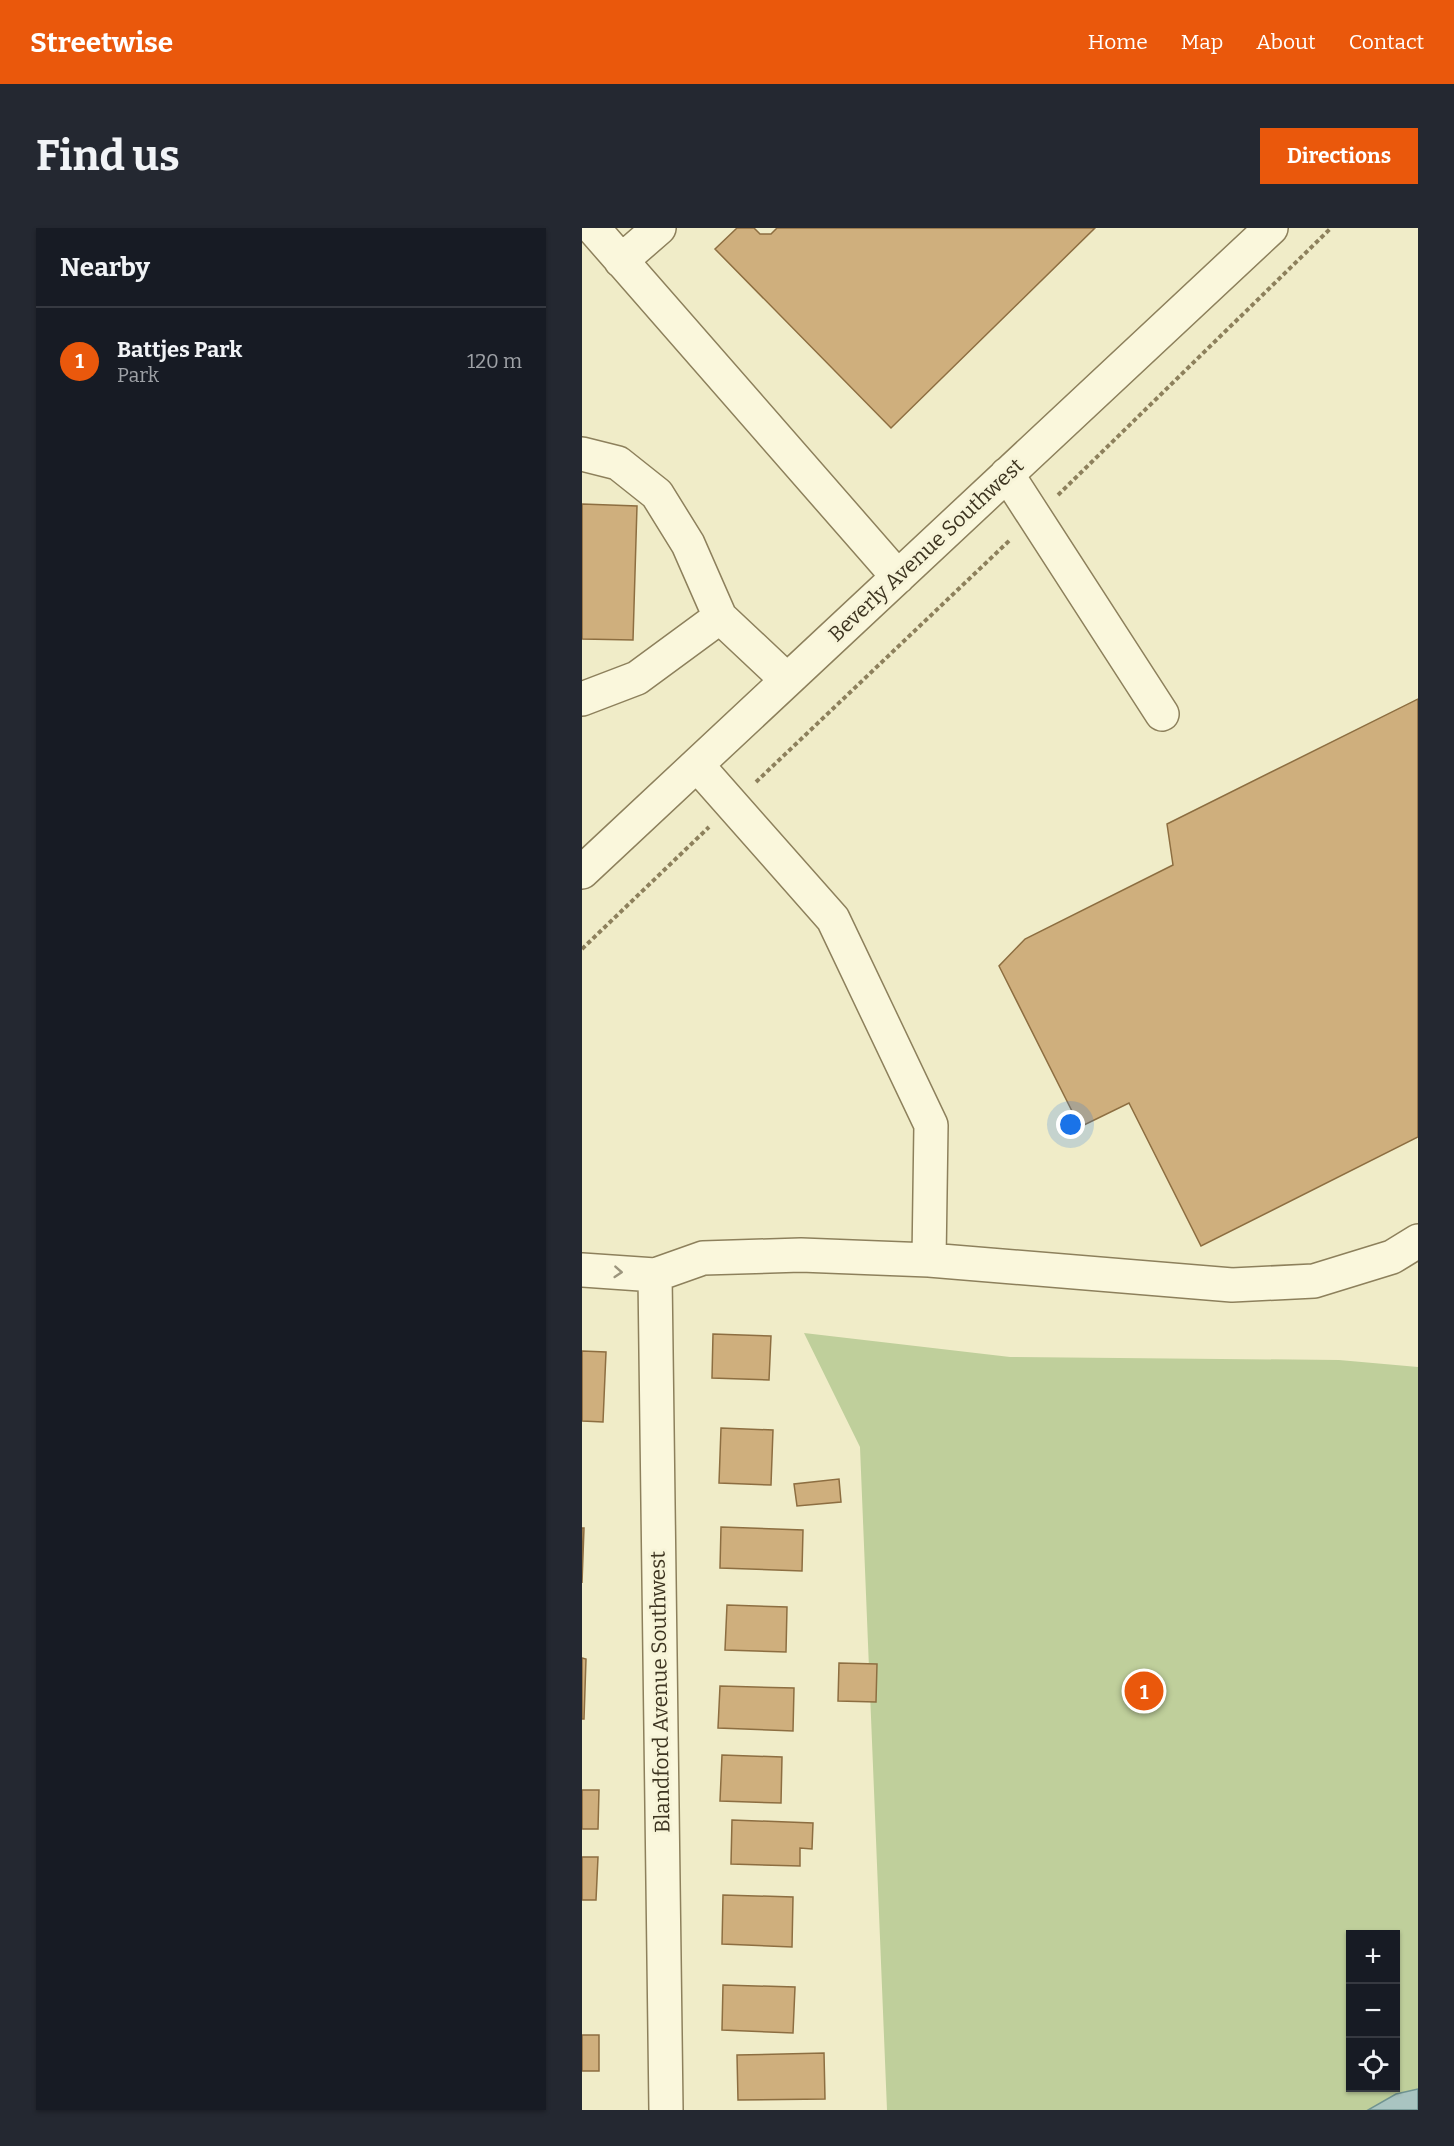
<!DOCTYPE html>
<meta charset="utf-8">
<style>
:root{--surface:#171b24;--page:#242831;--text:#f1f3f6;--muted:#9ea1a6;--line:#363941;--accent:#ea580c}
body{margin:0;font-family:Bitter,serif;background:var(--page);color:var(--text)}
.controls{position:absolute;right:18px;bottom:18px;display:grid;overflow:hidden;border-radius:0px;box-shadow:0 2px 4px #0004}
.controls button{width:54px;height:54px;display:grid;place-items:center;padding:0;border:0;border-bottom:2px solid var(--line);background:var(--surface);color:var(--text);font:30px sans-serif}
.you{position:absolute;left:489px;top:897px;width:21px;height:21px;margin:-15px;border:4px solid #fff;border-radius:50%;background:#1a73e8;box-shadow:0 0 0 9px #1a73e833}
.badge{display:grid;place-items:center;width:39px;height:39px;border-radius:50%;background:var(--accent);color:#fff;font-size:20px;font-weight:700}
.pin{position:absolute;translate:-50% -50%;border:3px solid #fff;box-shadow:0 2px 6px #0006}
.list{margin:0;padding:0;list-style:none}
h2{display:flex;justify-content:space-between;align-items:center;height:78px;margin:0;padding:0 24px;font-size:26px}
h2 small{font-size:20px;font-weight:400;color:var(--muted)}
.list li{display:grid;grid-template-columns:39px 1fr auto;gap:18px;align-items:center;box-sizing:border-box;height:108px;padding:0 24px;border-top:2px solid var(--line)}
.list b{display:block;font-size:22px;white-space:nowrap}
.list p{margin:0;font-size:20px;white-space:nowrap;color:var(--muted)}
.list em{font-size:20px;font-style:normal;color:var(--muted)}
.icon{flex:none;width:33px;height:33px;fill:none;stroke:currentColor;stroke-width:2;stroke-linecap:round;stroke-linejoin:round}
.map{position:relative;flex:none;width:836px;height:1882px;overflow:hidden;border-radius:0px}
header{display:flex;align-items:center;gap:36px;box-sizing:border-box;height:84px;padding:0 30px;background:var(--accent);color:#fff}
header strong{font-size:28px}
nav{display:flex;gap:33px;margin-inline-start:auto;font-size:21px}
.intro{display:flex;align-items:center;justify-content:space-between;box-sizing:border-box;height:144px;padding:0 36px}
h1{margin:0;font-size:42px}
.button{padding:15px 27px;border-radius:0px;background:var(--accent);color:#fff;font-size:21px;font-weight:700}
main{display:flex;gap:36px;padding:0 36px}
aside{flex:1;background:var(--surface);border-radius:0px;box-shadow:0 2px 4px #0004}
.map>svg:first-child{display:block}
.green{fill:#bfcf9b;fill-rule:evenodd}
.water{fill:#a9c4c1;stroke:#6f9391;stroke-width:1.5}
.building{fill:#cfaf7d;stroke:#8d6e41;stroke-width:1.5}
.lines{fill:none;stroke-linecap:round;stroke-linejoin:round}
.minor-casing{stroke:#8d805c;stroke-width:36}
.path{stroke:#8d805c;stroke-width:4;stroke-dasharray:4.5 3;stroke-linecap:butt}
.minor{stroke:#faf7dc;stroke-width:33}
.oneway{stroke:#9c967e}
.labels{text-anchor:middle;stroke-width:6;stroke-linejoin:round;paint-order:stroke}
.street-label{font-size:21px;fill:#3d3420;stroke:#f7f4d8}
</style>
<header>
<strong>Streetwise</strong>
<nav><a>Home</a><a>Map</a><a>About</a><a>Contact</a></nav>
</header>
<div class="intro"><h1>Find us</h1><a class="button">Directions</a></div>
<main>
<aside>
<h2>Nearby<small></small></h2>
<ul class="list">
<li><span class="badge">1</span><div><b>Battjes Park</b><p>Park</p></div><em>120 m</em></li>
</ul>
</aside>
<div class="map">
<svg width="836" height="1882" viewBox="0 0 836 1882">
<rect width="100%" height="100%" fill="#f0ecc8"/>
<path class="green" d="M222,1105L428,1129L757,1132L836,1139V1882H305L278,1219ZM768,1706H814V1860H768Z"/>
<path class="water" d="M836,1861V1882H786L814,1866Z"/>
<path class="building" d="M155,0H172L178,6H189L195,0H513L309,200L133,21Z
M0,276L55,278L51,412L0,411Z
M836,471V909L619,1018L547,875L498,899L417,738L443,711L591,637L585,596Z
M131,1106L189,1108L187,1152L130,1150Z
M0,1123L24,1124L21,1194L0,1193Z
M139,1200L191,1202L189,1257L137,1255Z
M257,1251L259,1274L215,1278L212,1256Z
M139,1299L221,1302L220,1343L138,1340Z
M0,1300H2L0,1355Z
M145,1377L205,1379L204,1424L143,1422Z
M0,1430L4,1431L2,1491H0Z
M257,1435L295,1436L294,1474L256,1473Z
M138,1458L212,1460L211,1503L136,1500Z
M140,1527L200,1529L199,1575L138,1573Z
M0,1562H17L16,1601H0Z
M150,1592L231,1595L230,1621L218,1620V1638L149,1636Z
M0,1629H16L14,1672H0Z
M141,1667L211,1669L210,1719L140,1716Z
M141,1757L213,1759L211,1805L140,1802Z
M0,1807H17V1843H0Z
M242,1825L243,1871L156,1872L155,1827Z"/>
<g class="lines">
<g class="minor-casing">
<path id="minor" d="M11,0L316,349
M39,33L77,0
M0,226L36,235L75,266L106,316L138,389
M425,246L580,486
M0,471L55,450L138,389L205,452
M115,537L251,691L349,897L347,1032L650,1057L732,1053L810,1029L836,1013
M0,644L689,0
M0,1042L73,1047L121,1030L219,1027L347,1032
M73,1047L84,1882"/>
</g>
<path class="path" d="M476,267L749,0
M174,554L429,311
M0,721L127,599"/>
<use href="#minor" class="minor"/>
</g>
<defs><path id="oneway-chevron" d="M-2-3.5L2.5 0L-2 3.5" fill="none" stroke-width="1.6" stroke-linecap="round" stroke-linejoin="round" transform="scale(1.5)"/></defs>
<use class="oneway" href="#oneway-chevron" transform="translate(36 1044) rotate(4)"/>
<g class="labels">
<g class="street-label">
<text transform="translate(344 322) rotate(-43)" y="7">Beverly Avenue Southwest</text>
<text transform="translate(78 1464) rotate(-91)" y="7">Blandford Avenue Southwest</text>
</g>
</g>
</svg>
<div class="controls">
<button>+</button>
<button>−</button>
<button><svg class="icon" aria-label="locate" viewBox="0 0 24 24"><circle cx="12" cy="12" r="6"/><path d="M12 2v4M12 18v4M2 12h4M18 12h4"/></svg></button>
</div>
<div class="you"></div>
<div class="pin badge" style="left:562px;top:1463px">1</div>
</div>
</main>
